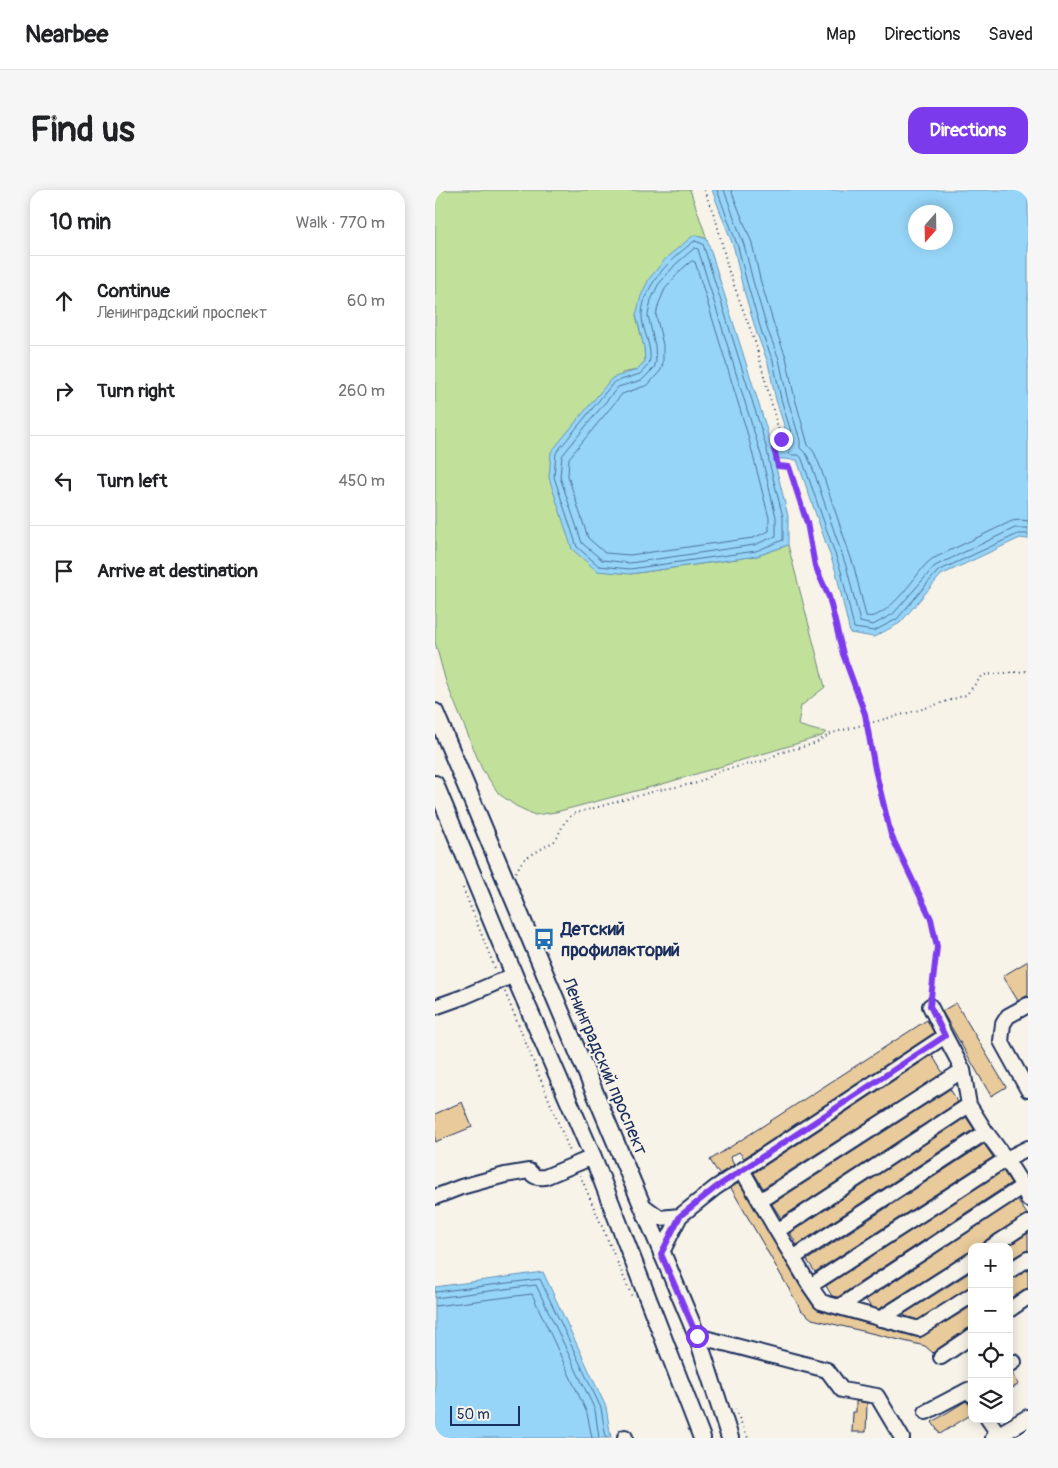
<!DOCTYPE html>
<meta charset="utf-8">
<style>
:root{--surface:#fff;--page:#f6f6f6;--text:#202124;--muted:#757577;--line:#e0e0e0;--accent:#7c3aed}
body{margin:0;font-family:Pangolin,sans-serif;background:var(--page);color:var(--text)}
.controls{position:absolute;right:15px;bottom:15px;display:grid;overflow:hidden;border-radius:10px;box-shadow:0 2px 12px #0003}
.controls button{width:45px;height:45px;display:grid;place-items:center;padding:0;border:0;border-bottom:1px solid var(--line);background:var(--surface);color:var(--text);font:25px sans-serif}
.compass{position:absolute;left:473px;top:15px;width:45px;height:45px;border-radius:50%;background:var(--surface);box-shadow:0 2px 12px #0003;rotate:200deg}
.scale{position:absolute;left:15px;bottom:12px;width:70px;box-sizing:border-box;padding-left:5px;border:2px solid #1b2f5e;border-top:0;font-size:14px;line-height:18px;white-space:nowrap;color:#1b2f5e;-webkit-text-stroke:4px #f7f3e8;paint-order:stroke}
.stop{position:absolute;width:15px;height:15px;margin:-11px;border:4px solid #7c3aed;border-radius:50%;background:#fff}
.stop.end{background:#7c3aed;border-color:#fff;box-shadow:0 1px 5px #0008}
.list{margin:0;padding:0;list-style:none}
h2{display:flex;justify-content:space-between;align-items:center;height:65px;margin:0;padding:0 20px;font-size:21px}
h2 small{font-size:16px;font-weight:400;color:var(--muted)}
.list li{display:grid;grid-template-columns:32px 1fr auto;gap:15px;align-items:center;box-sizing:border-box;height:90px;padding:0 20px;border-top:1px solid var(--line)}
.list b{display:block;font-size:19px;white-space:nowrap}
.list p{margin:0;font-size:16px;white-space:nowrap;color:var(--muted)}
.list em{font-size:16px;font-style:normal;color:var(--muted)}
.icon{flex:none;width:28px;height:28px;fill:none;stroke:currentColor;stroke-width:2;stroke-linecap:round;stroke-linejoin:round}
.map{position:relative;flex:none;width:593px;height:1248px;overflow:hidden;border-radius:15px}
header{display:flex;align-items:center;gap:30px;box-sizing:border-box;height:70px;padding:0 25px;background:var(--surface);border-bottom:1px solid var(--line)}
header strong{font-size:24px}
nav{display:flex;gap:28px;margin-inline-start:auto;font-size:18px}
.intro{display:flex;align-items:center;justify-content:space-between;box-sizing:border-box;height:120px;padding:0 30px}
h1{margin:0;font-size:35px}
.button{padding:12px 22px;border-radius:15px;background:var(--accent);color:#fff;font-size:18px;font-weight:700}
main{display:flex;gap:30px;padding:0 30px}
aside{flex:1;background:var(--surface);border-radius:15px;box-shadow:0 2px 12px #0003}
.map>svg:first-child{display:block}
.green{fill:#c1e19a;stroke:#6e887c}
.water{fill:#96d5f7;stroke:#6593ba;fill-rule:evenodd}
.lines{fill:none;stroke-linecap:round;stroke-linejoin:round}
.shore{stroke:#4c719b;stroke-width:1}
.building{fill:#e8ca9b;stroke:#1b2f5e}
.minor-casing{stroke:#1b2f5e;stroke-width:18}
.major-casing{stroke:#1b2f5e;stroke-width:20}
.path{stroke:#1b2f5e;stroke-width:2;stroke-dasharray:1 4;stroke-linecap:butt}
.minor{stroke:#f7f3e8;stroke-width:14}
.major{stroke:#f7f3e8;stroke-width:16}
.route{stroke:#7c3aed;stroke-width:6}
.labels{text-anchor:middle;stroke-width:4.5;stroke-linejoin:round;paint-order:stroke}
.poi-label{font-size:18px;font-weight:bold;fill:#1b2f5e;stroke:#f7f3e8;text-anchor:start}
.street-label{font-size:18px;fill:#1b2f5e;stroke:#f7f3e8}
</style>
<header>
<strong>Nearbee</strong>
<nav><a>Map</a><a>Directions</a><a>Saved</a></nav>
</header>
<div class="intro"><h1>Find us</h1><a class="button">Directions</a></div>
<main>
<aside>
<h2>10 min<small>Walk · 770 m</small></h2>
<ul class="list">
<li><svg class="icon" aria-label="ahead" viewBox="0 0 24 24"><path d="M12 20V5M6 11l6-6 6 6"/></svg><div><b>Continue</b><p>Ленинградский проспект</p></div><em>60 m</em></li>
<li><svg class="icon" aria-label="right" viewBox="0 0 24 24"><path d="M7 20v-9h11M14 6l5 5-5 5"/></svg><div><b>Turn right</b></div><em>260 m</em></li>
<li><svg class="icon" aria-label="left" viewBox="0 0 24 24"><path d="M17 20v-9H6M10 6l-5 5 5 5"/></svg><div><b>Turn left</b></div><em>450 m</em></li>
<li><svg class="icon" aria-label="arrive" viewBox="0 0 24 24"><path d="M6 21V4h12l-3 4 3 4H6"/></svg><div><b>Arrive at destination</b></div></li>
</ul>
</aside>
<div class="map">
<svg width="593" height="1248" viewBox="0 0 593 1248">
<rect width="100%" height="100%" fill="#f7f3e8"/>
<filter id="ink" filterUnits="userSpaceOnUse"><feTurbulence type="fractalNoise" baseFrequency=".02" numOctaves="2"/><feDisplacementMap in="SourceGraphic" scale="10" xChannelSelector="R" yChannelSelector="G"/><feConvolveMatrix kernelMatrix="1 2 1 2 8 2 1 2 1" color-interpolation-filters="sRGB"/></filter>
<g filter="url(#ink)">
<path class="green" d="M0,0H255L272,49L259,45L201,125L209,157L210,171L202,180L187,183L195,384L322,366L353,355L390,497L366,516L363,535L383,541L391,542L387,546L231,593L121,622L100,625L81,616L64,604L47,579L11,492L0,452Z"/>
<path class="water" d="M277,0H593V349L585,348L506,385L465,433L439,447L415,443L401,382L362,270C354,270 346,268 339,269L353,326V355L322,366L195,384L162,381L137,359L114,288L116,262L177,188L202,180L210,171L209,157L201,125L206,106L214,89L232,67L259,45L272,49L331,237L337,262L348,260L355,254L341,210L333,173L322,144L307,94L299,58ZM510,22V52H480V22Z
M108,1082L171,1217L176,1248H0V1097Z"/>
<g class="lines">
<path class="shore" d="M282,0L303,57L312,93L327,143L338,171L346,209L359,252C359,258 354,259 354,264L356,265H364L367,269L406,381L419,438L439,441L462,429L503,381L583,344H593
M289,0L309,55L318,91L333,141L344,169L352,207L365,250V258L372,265L378,279L412,379L425,432L438,435L458,424L500,376L580,338H593
M296,0L317,53L325,89L340,138L351,167L359,205L373,255L379,262L385,276L419,377L431,426C450,432 480,387 491,374L497,369L577,331L585,330L593,331
M260,51L268,54L326,239C328,247 334,265 334,272L348,327V350L321,361L195,379L164,376L142,357L119,287L121,263L179,192L205,184L214,174C219,157 206,140 207,124C208,95 238,66 260,51Z
M260,58L263,59L327,268L341,327V346L319,355L195,373L167,370L147,353L125,287L127,266L159,226L183,197L207,190L219,178L221,172L220,156L213,125L216,110L223,95L240,75Z
M257,71L260,72L265,88L312,242L334,328V341L318,348L195,365L170,363L153,348L133,286L134,268L187,204L213,195L226,180L228,173V155L221,125L224,113L230,99L246,80Z
M0,1102L105,1089L166,1218L171,1248
M0,1108L101,1095L160,1220L164,1248
M0,1116L97,1104L152,1223L157,1248"/>
</g>
<path class="building" d="M593,771V805L583,811L568,786Z
M521,813L571,897L556,906L507,821Z
M492,830L499,843L309,968L304,962L295,967L299,975L284,984L275,970Z
M497,865L508,883L328,998L319,983Z
M515,899L523,912L346,1028L337,1014Z
M27,912L37,937L0,952V924Z
M531,927L539,939L362,1055L355,1043Z
M549,954L558,967L380,1082L372,1070Z
M568,981L576,993L403,1107L397,1106L391,1096Z
M304,992L368,1101L379,1117L383,1120L485,1148L537,1116V1137L532,1139L501,1160L498,1163L490,1156L377,1129L366,1120L296,998Z
M582,1010L592,1024L551,1050L547,1057H537V1061L532,1063L444,1119L436,1117L431,1110Z
M593,1043V1060L588,1062L574,1070V1057H572Z
M593,1079V1098L588,1100L574,1109V1090Z
M537,1081V1096L532,1098L483,1130L470,1126L469,1124Z
M577,1183L584,1194L574,1200V1184Z
M421,1211L432,1213L431,1242H417L418,1222H421Z
M531,1211L537,1218V1224L505,1244L497,1232Z"/>
<g class="lines">
<g class="minor-casing">
<path id="minor" d="M593,815L573,826L568,834L566,851L593,900
M495,816L510,846
M0,817L28,807L79,785
M307,980L510,846L528,880L534,915L551,942L571,969L588,996L593,1009
M0,1007L26,997L70,985L94,981C99,987 102,988 110,987L158,967
M325,1011L528,880
M206,1014L225,1028L245,1026
M342,1041L534,915
M556,1057L593,1033
M226,1064L245,1026L280,998L307,980L342,1041L375,1096L386,1112L484,1139L537,1105
M358,1068L551,942
M574,1081L593,1069
M375,1096L571,969L593,958
M404,1117L588,996
M574,1120L593,1107
M445,1129L537,1070
M262,1146L392,1180L407,1200L442,1206L467,1248
M506,1167L537,1146
M574,1175L579,1172
M491,1222L533,1200L537,1205
M553,1229L564,1245
M190,1247V1248"/>
</g>
<g class="major-casing">
<path id="major" d="M0,522L262,1146L295,1248
M0,594L82,792L158,967L267,1248
M559,1248L593,1228"/>
</g>
<path class="path" d="M269,0L281,30L294,82L320,152L346,249L339,258L343,275L354,277L372,333L380,376L394,407L408,464L429,524L439,579L456,645L496,729L501,757L496,804
M81,682L88,670L121,650L129,633L138,624L224,600L263,593L284,581L332,570L344,563L379,554L397,543L484,520L531,505L548,485L593,481
M28,698L61,781
M70,802L136,964
M145,985L198,1109
M300,1219L313,1248"/>
<use href="#minor" class="minor"/>
<use href="#major" class="major"/>
</g>
</g>
<g class="lines" filter="url(#ink)">
<path class="route" d="M262,1146L226,1064L245,1026L280,998L510,846L495,816L502,757L496,729L456,645L440,579L430,524L408,464L394,407L380,376L372,333L354,277L343,276L339,258L346,249"/>
</g>
<defs>
<g id="bus-bare" transform="scale(1.725)"><path d="M-5-6H5V4H4V6H2V4H-2V6H-4V4H-5ZM-3.5-4V0h7V-4ZM-3.5 1.2v1.5H-2V1.2ZM2 1.2v1.5H3.5V1.2Z" fill="#1f6fb2" stroke="#f7f3e8" stroke-width="2.5" paint-order="stroke"/></g>
</defs>
<g fill-rule="evenodd">
<use href="#bus-bare" x="109" y="749"/>
</g>
<g class="labels">
<g class="poi-label">
<text x="126" y="745">Детский<tspan x="126" dy="21">профилакторий</tspan></text>
</g>
<g class="street-label">
<text transform="translate(170 876) rotate(67)" y="6">Ленинградский проспект</text>
</g>
</g>
</svg>
<div class="controls">
<button>+</button>
<button>−</button>
<button><svg class="icon" aria-label="locate" viewBox="0 0 24 24"><circle cx="12" cy="12" r="6"/><path d="M12 2v4M12 18v4M2 12h4M18 12h4"/></svg></button>
<button><svg class="icon" aria-label="layers" viewBox="0 0 24 24"><path d="M12 4l9 5-9 5-9-5zM3 14l9 5 9-5"/></svg></button>
</div>
<svg class="compass" viewBox="-18 -18 36 36"><path d="M0-13l5 13h-10z" fill="#e53935"/><path d="M0 13l5-13h-10z" fill="#757577"/></svg>
<div class="scale">50 m</div>
<div class="stop" style="left:262px;top:1146px"></div>
<div class="stop end" style="left:346px;top:249px"></div>
</div>
</main>
